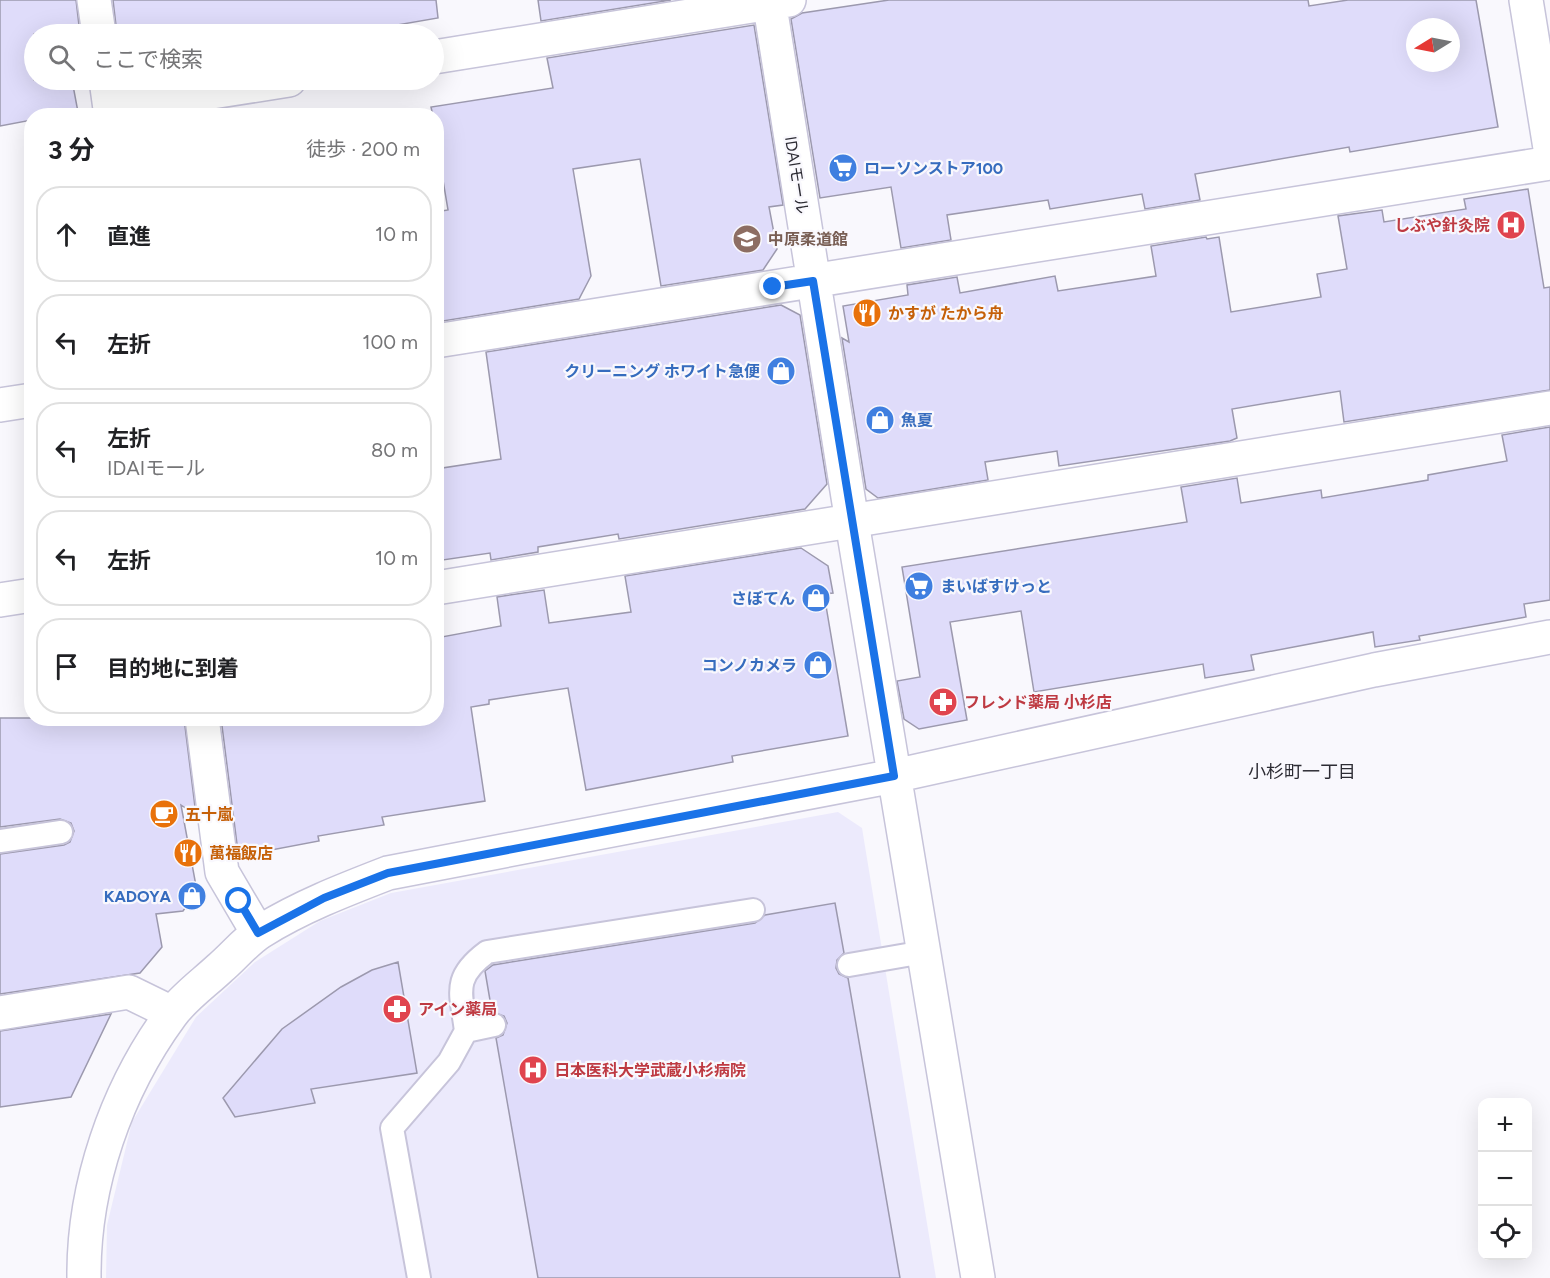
<!DOCTYPE html>
<html lang="ja">
<meta charset="utf-8">
<style>
:root{--surface:#fff;--page:#f6f6f6;--text:#202124;--muted:#757577;--line:#e0e0e0}
body{margin:0;font-family:Figtree,"Noto Sans JP",sans-serif;background:var(--page);color:var(--text)}
.controls{position:absolute;right:18px;bottom:18px;display:grid;overflow:hidden;border-radius:12px;box-shadow:0 6px 24px #0002}
.controls button{width:54px;height:54px;display:grid;place-items:center;padding:0;border:0;border-bottom:2px solid var(--line);background:var(--surface);color:var(--text);font:30px sans-serif}
.compass{position:absolute;left:1406px;top:18px;width:54px;height:54px;border-radius:50%;background:var(--surface);box-shadow:0 6px 24px #0002;rotate:260deg}
.stop{position:absolute;width:18px;height:18px;margin:-14px;border:4px solid #1a73e8;border-radius:50%;background:#fff}
.stop.end{background:#1a73e8;border-color:#fff;box-shadow:0 2px 6px #0008}
.list{margin:0;padding:0;list-style:none}
h2{display:flex;justify-content:space-between;align-items:center;height:78px;margin:0;padding:0 24px;font-size:26px}
h2 small{font-size:20px;font-weight:400;color:var(--muted)}
.list li{display:grid;grid-template-columns:39px 1fr auto;gap:18px;align-items:center;box-sizing:border-box;height:96px;margin:0 12px 12px;padding:0 12px;border:2px solid var(--line);border-radius:24px}
.list b{display:block;font-size:22px;white-space:nowrap}
.list p{margin:0;font-size:20px;white-space:nowrap;color:var(--muted)}
.list em{font-size:20px;font-style:normal;color:var(--muted)}
.icon{flex:none;width:33px;height:33px;fill:none;stroke:currentColor;stroke-width:2;stroke-linecap:round;stroke-linejoin:round}
.map{position:relative;flex:none;width:1550px;height:1278px;overflow:hidden}
.search{position:absolute;background:var(--surface);box-shadow:0 6px 24px #0002;left:24px;top:24px;width:420px;height:66px;display:flex;align-items:center;gap:15px;box-sizing:border-box;padding:0 21px;border-radius:33px;color:var(--muted);font-size:22px}
.panel{position:absolute;background:var(--surface);box-shadow:0 6px 24px #0002;left:24px;top:108px;width:420px;height:618px;border-radius:24px}
.map>svg:first-child{display:block}
.built{fill:#eceafc}
.building{fill:#dfdcfa;stroke:#9c99ae;stroke-width:1.5;fill-rule:evenodd}
.lines{fill:none;stroke-linecap:round;stroke-linejoin:round}
.lane-casing{stroke:#c7c4da;stroke-width:26}
.street-casing{stroke:#c7c4da;stroke-width:36}
.lane{stroke:#fff;stroke-width:22}
.street{stroke:#fff;stroke-width:33}
.route{stroke:#1a73e8;stroke-width:8}
.labels{text-anchor:middle;stroke-width:4.5;stroke-linejoin:round;paint-order:stroke}
.shop-label{font-size:16px;font-weight:bold;fill:#366cbe;stroke:#f9f8fd;text-anchor:end}
.street-label{font-size:16px;fill:#2d2c34;stroke:#f9f8fd}
.health-label{font-size:16px;font-weight:bold;fill:#be3a42;stroke:#f9f8fd;text-anchor:start}
.education-label{font-size:16px;font-weight:bold;fill:#785e54;stroke:#f9f8fd;text-anchor:start}
.food-label{font-size:16px;font-weight:bold;fill:#c56008;stroke:#f9f8fd;text-anchor:start}
.neighbourhood-label{font-size:18px;fill:#2d2c34;stroke:#f9f8fd}
</style>
<div class="map">
<svg width="1550" height="1278" viewBox="0 0 1550 1278">
<rect width="100%" height="100%" fill="#f9f8fd"/>
<path class="built" d="M838,812L862,828L936,1278H106L107,1225L132,1122L196,1017L255,962L320,921L391,893Z"/>
<path class="building" d="M0,0H76L80,34H34V80H72L78,112L32,116V120L0,126Z
M113,0H436L438,18L345,34H117Z
M538,0H671L541,21Z
M889,0H1308L1309,6L1348,0H1476L1498,127L1350,152L1349,147L1195,174L1200,200L1145,209L1142,194L1050,209L1048,200L947,215L951,240L901,248L891,187L820,198L791,19L802,13ZM1415,27H1451V63H1415Z
M754,25L783,205L769,207L777,249L763,270L661,286L640,159L573,169L591,276L579,299L443,321L436,280V212L448,210L436,139V116H433L431,107L553,88L547,58Z
M1528,189L1544,288L1550,287V390L1344,422L1340,391L1232,409L1237,438L1230,441L1059,466L1057,451L985,462L988,480L878,498L866,489L842,338L849,342L843,306L908,295L907,285L957,277L960,293L1055,276L1058,291L1156,276L1151,246L1206,237L1207,239L1219,237L1231,312L1321,297L1317,274L1347,269L1338,216L1382,210L1384,222L1466,209L1464,199Z
M781,305L800,315L827,484L805,509L619,539L618,534L538,547V552L491,560L490,553L436,561V469L501,459L486,352Z
M1550,427V600L1524,604L1526,617L1419,636L1420,640L1375,647L1373,632L1251,655L1254,670L1205,678L1203,664L1034,692L1021,611L950,622L967,720L919,729L904,719L897,681L920,677L902,567L1187,522L1181,487L1237,478L1241,503L1321,490L1322,498L1428,480V475L1507,461L1502,435Z
M801,548L828,566L833,593L824,594L848,736L732,756L733,762L586,790L568,688L489,700V704L471,707L485,801L382,817L384,825L318,836L319,841L250,854L237,844L221,718H436V638L501,626L497,597L544,590L549,623L631,612L625,576Z
M0,718H184L196,815L181,805L197,891L183,911L156,914L162,947L140,973L0,994V854L64,845L70,842L74,831L71,823L60,819L0,827Z
M835,903L844,953L837,960L836,968L839,974L848,978L900,1278H538L496,1038L503,1035L507,1023L504,1016L492,1012L485,971L493,965L755,923L765,915Z
M398,962L417,1073L311,1089L315,1103L235,1117L223,1098L282,1029L341,987L372,970Z
M111,1014L71,1097L0,1107V1031Z"/>
<g class="lines">
<g class="lane-casing">
<path id="lane" d="M0,841L61,832
M849,965L924,952
M494,1025L466,1031C461,992 452,978 487,952L753,910
M419,1278L392,1128L449,1062L466,1031"/>
</g>
<g class="street-casing">
<path id="street" d="M94,0L99,34
M769,0L852,522L978,1278
M1526,0L1550,148
M434,57L789,0
M106,80L111,116
M110,108L289,80
M436,341L1550,163
M0,405L32,400
M436,588L1550,408
M0,600L32,595
M202,718L222,872L258,933
M0,1013L129,992L172,1013
M84,1278C83,1186 116,1090 171,1015C183,998 204,983 220,968C233,957 246,941 260,932C300,907 344,890 388,873L894,776L1374,670L1550,637"/>
</g>
<use href="#lane" class="lane"/>
<use href="#street" class="street"/>
</g>
<g class="lines">
<path class="route" d="M239,901L258,933L324,898L388,873L894,776L813,281L773,287"/>
</g>
<defs>
<g id="supermarket-disc" transform="scale(1.5)"><circle r="9.5" fill="#3f7fe0" stroke="#f9f8fd"/><path d="M-6-5.5h2.5l.6 2H6L4.5 2H-2.5L-4.4-4H-6ZM-1.5 3.2a1.3 1.3 0 1 0 .1 0ZM3 3.2a1.3 1.3 0 1 0 .1 0Z" fill="#fff"/></g>
<g id="hospital-disc" transform="scale(1.5)"><circle r="9.5" fill="#e0444e" stroke="#f9f8fd"/><path d="M-5-5h3v3.5h4V-5h3V5h-3V1.5h-4V5h-3Z" fill="#fff"/></g>
<g id="school-disc" transform="scale(1.5)"><circle r="9.5" fill="#8d6e63" stroke="#f9f8fd"/><path d="M0-5L7-2L0 1L-7-2ZM-4 1L0 2.5L4 1V4Q0 6-4 4Z" fill="#fff"/></g>
<g id="restaurant-disc" transform="scale(1.5)"><circle r="9.5" fill="#e8710a" stroke="#f9f8fd"/><path d="M-5-6h1v4h1v-4h1v4h1v-4h1v5L-1.5 .5V6h-2V.5L-5-1ZM5-6V6H3V1.5H1.5Q1.5-4 5-6Z" fill="#fff"/></g>
<g id="shop-disc" transform="scale(1.5)"><circle r="9.5" fill="#3f7fe0" stroke="#f9f8fd"/><path d="M-5-2.5h2.3a2.7 3.5 0 0 1 5.4 0H5L5.5 6h-11ZM-1.5-2.5h3a1.5 2.3 0 0 0-3 0Z" fill="#fff"/></g>
<g id="pharmacy-disc" transform="scale(1.5)"><circle r="9.5" fill="#e0444e" stroke="#f9f8fd"/><path d="M-2-6h4v4h4v4h-4v4h-4v-4h-4v-4h4Z" fill="#fff"/></g>
<g id="cafe-disc" transform="scale(1.5)"><circle r="9.5" fill="#e8710a" stroke="#f9f8fd"/><path d="M-5.5-4.5H6V0H3Q3 3.5 0 3.5H-2.5Q-5.5 3.5-5.5 0ZM3-3.2v2h1.7v-2ZM-6 4.5H4V6H-6Z" fill="#fff"/></g>
</defs>
<g fill-rule="evenodd">
<use href="#supermarket-disc" x="843" y="168"/>
<use href="#hospital-disc" x="1511" y="225"/>
<use href="#school-disc" x="747" y="239"/>
<use href="#restaurant-disc" x="867" y="313"/>
<use href="#shop-disc" x="781" y="371"/>
<use href="#shop-disc" x="880" y="420"/>
<use href="#supermarket-disc" x="919" y="586"/>
<use href="#shop-disc" x="816" y="598"/>
<use href="#shop-disc" x="818" y="665"/>
<use href="#pharmacy-disc" x="943" y="702"/>
<use href="#cafe-disc" x="164" y="814"/>
<use href="#restaurant-disc" x="188" y="853"/>
<use href="#shop-disc" x="192" y="896"/>
<use href="#pharmacy-disc" x="397" y="1009"/>
<use href="#hospital-disc" x="533" y="1070"/>
</g>
<g class="labels">
<g class="shop-label">
<text x="864" y="174" text-anchor="start">ローソンストア100</text>
<text x="760" y="377">クリーニング ホワイト急便</text>
<text x="901" y="426" text-anchor="start">魚夏</text>
<text x="940" y="592" text-anchor="start">まいばすけっと</text>
<text x="795" y="604">さぼてん</text>
<text x="797" y="671">コンノカメラ</text>
<text x="171" y="902">KADOYA</text>
</g>
<g class="street-label">
<text transform="translate(797 175) rotate(81)" y="6">IDAIモール</text>
</g>
<g class="health-label">
<text x="1490" y="231" text-anchor="end">しぶや針灸院</text>
<text x="964" y="708">フレンド薬局 小杉店</text>
<text x="418" y="1015">アイン薬局</text>
<text x="554" y="1076">日本医科大学武蔵小杉病院</text>
</g>
<g class="education-label">
<text x="768" y="245">中原柔道館</text>
</g>
<g class="food-label">
<text x="888" y="319">かすが たから舟</text>
<text x="185" y="820">五十嵐</text>
<text x="209" y="859">萬福飯店</text>
</g>
<g class="neighbourhood-label">
<text x="1302" y="778">小杉町一丁目</text>
</g>
</g>
</svg>
<div class="controls">
<button>+</button>
<button>−</button>
<button><svg class="icon" aria-label="locate" viewBox="0 0 24 24"><circle cx="12" cy="12" r="6"/><path d="M12 2v4M12 18v4M2 12h4M18 12h4"/></svg></button>
</div>
<svg class="compass" viewBox="-18 -18 36 36"><path d="M0-13l5 13h-10z" fill="#e53935"/><path d="M0 13l5-13h-10z" fill="#757577"/></svg>
<div class="stop" style="left:239px;top:901px"></div>
<div class="stop end" style="left:773px;top:287px"></div>
<div class="search"><svg class="icon" aria-label="search" viewBox="0 0 24 24"><circle cx="10" cy="10" r="6"/><path d="M15 15l6 6"/></svg>ここで検索</div>
<section class="panel">
<h2>3 分<small>徒歩 · 200 m</small></h2>
<ul class="list">
<li><svg class="icon" aria-label="ahead" viewBox="0 0 24 24"><path d="M12 20V5M6 11l6-6 6 6"/></svg><div><b>直進</b></div><em>10 m</em></li>
<li><svg class="icon" aria-label="left" viewBox="0 0 24 24"><path d="M17 20v-9H6M10 6l-5 5 5 5"/></svg><div><b>左折</b></div><em>100 m</em></li>
<li><svg class="icon" aria-label="left" viewBox="0 0 24 24"><path d="M17 20v-9H6M10 6l-5 5 5 5"/></svg><div><b>左折</b><p>IDAIモール</p></div><em>80 m</em></li>
<li><svg class="icon" aria-label="left" viewBox="0 0 24 24"><path d="M17 20v-9H6M10 6l-5 5 5 5"/></svg><div><b>左折</b></div><em>10 m</em></li>
<li><svg class="icon" aria-label="arrive" viewBox="0 0 24 24"><path d="M6 21V4h12l-3 4 3 4H6"/></svg><div><b>目的地に到着</b></div></li>
</ul>
</section>
</div>
